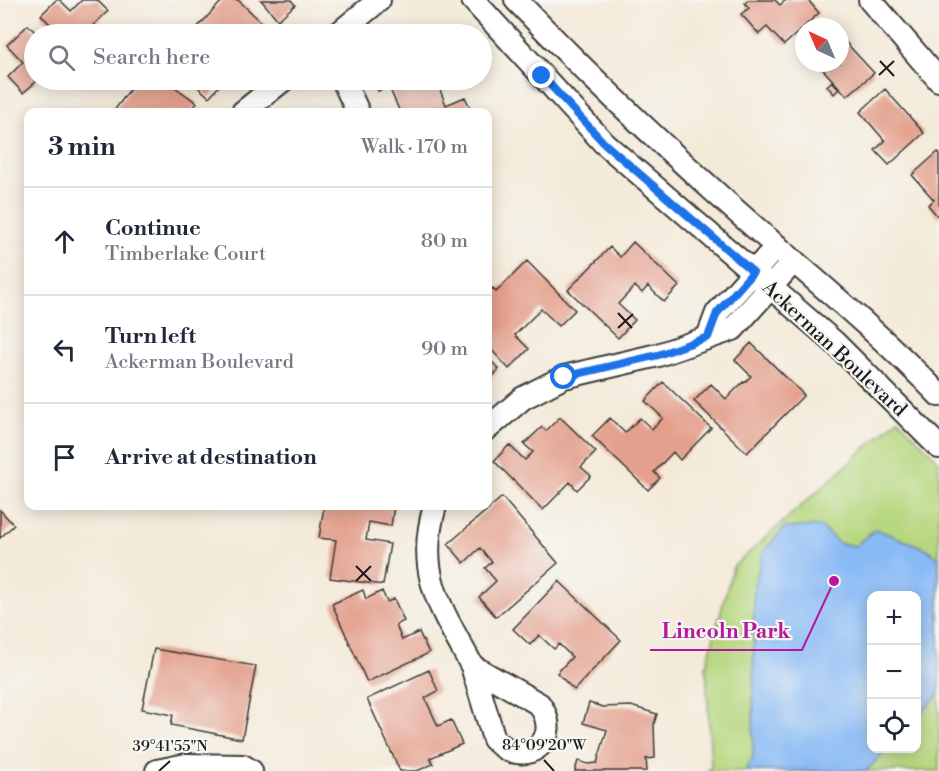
<!DOCTYPE html>
<meta charset="utf-8">
<style>
:root{--surface:#fff;--page:#f2f2f3;--text:#1f2937;--muted:#747a83;--line:#e0e1e3}
body{margin:0;font-family:"Libre Bodoni",serif;background:var(--page);color:var(--text)}
.controls{position:absolute;right:18px;bottom:18px;display:grid;overflow:hidden;border-radius:12px;box-shadow:0 3px 15px #0003}
.controls button{width:54px;height:54px;display:grid;place-items:center;padding:0;border:0;border-bottom:2px solid var(--line);background:var(--surface);color:var(--text);font:30px sans-serif}
.compass{position:absolute;left:795px;top:18px;width:54px;height:54px;border-radius:50%;background:var(--surface);box-shadow:0 3px 15px #0003;rotate:316deg}
.stop{position:absolute;width:18px;height:18px;margin:-14px;border:4px solid #1a73e8;border-radius:50%;background:#fff}
.stop.end{background:#1a73e8;border-color:#fff;box-shadow:0 2px 6px #0008}
.list{margin:0;padding:0;list-style:none}
h2{display:flex;justify-content:space-between;align-items:center;height:78px;margin:0;padding:0 24px;font-size:26px}
h2 small{font-size:20px;font-weight:400;color:var(--muted)}
.list li{display:grid;grid-template-columns:39px 1fr auto;gap:18px;align-items:center;box-sizing:border-box;height:108px;padding:0 24px;border-top:2px solid var(--line)}
.list b{display:block;font-size:22px;white-space:nowrap}
.list p{margin:0;font-size:20px;white-space:nowrap;color:var(--muted)}
.list em{font-size:20px;font-style:normal;color:var(--muted)}
.icon{flex:none;width:33px;height:33px;fill:none;stroke:currentColor;stroke-width:2;stroke-linecap:round;stroke-linejoin:round}
.map{position:relative;flex:none;width:939px;height:771px;overflow:hidden}
.search{position:absolute;background:var(--surface);box-shadow:0 3px 15px #0003;left:24px;top:24px;width:468px;height:66px;display:flex;align-items:center;gap:15px;box-sizing:border-box;padding:0 21px;border-radius:33px;color:var(--muted);font-size:22px}
.panel{position:absolute;background:var(--surface);box-shadow:0 3px 15px #0003;left:24px;top:108px;width:468px;height:402px;border-radius:12px}
.map>svg:first-child{display:block}
.green{fill:#b6d77e;stroke:#697a4d;stroke-width:1.5;fill-rule:evenodd}
.water{fill:#88baf5;stroke:#526b88;stroke-width:1.5}
.building{fill:#e4a08d}
.lines{fill:none;stroke-linecap:round;stroke-linejoin:round}
.minor-casing{stroke:#3c3b38;stroke-width:26}
.minor{stroke:#fff;stroke-width:22}
.route{stroke:#1a73e8;stroke-width:8}
.ticks{fill:none;stroke:#1c1c1c;stroke-width:2}
.labels{text-anchor:middle;stroke-width:4.5;stroke-linejoin:round;paint-order:stroke}
.street-label{font-size:20px;fill:#1c1c1c;stroke:#f6f6f2}
.ticks-label{font-size:15px;text-anchor:middle;fill:#1c1c1c;stroke:#f6f6f2;stroke-width:4.5;stroke-linejoin:round;paint-order:stroke}
.leader{fill:none;stroke:#b5179e;stroke-width:2}
.callout-dot{fill:#b5179e;stroke:#f6f6f2;stroke-width:2}
.callout-label{font-size:21px;text-anchor:middle;font-weight:bold;fill:#b5179e;stroke:#f6f6f2;stroke-width:4.5;stroke-linejoin:round;paint-order:stroke}
</style>
<div class="map">
<svg width="939" height="771" viewBox="0 0 939 771">
<rect width="100%" height="100%" fill="#f6f6f2"/>
<filter id="ink" filterUnits="userSpaceOnUse"><feTurbulence type="fractalNoise" baseFrequency=".0167" numOctaves="2"/><feDisplacementMap in="SourceGraphic" scale="12" xChannelSelector="R" yChannelSelector="G"/><feConvolveMatrix kernelMatrix="1 2 1 2 8 2 1 2 1" color-interpolation-filters="sRGB"/></filter>
<filter id="wash" filterUnits="userSpaceOnUse"><feTurbulence type="fractalNoise" baseFrequency=".008" numOctaves="4" result="noise"/><feDisplacementMap in="SourceGraphic" scale="24" xChannelSelector="R" yChannelSelector="G"/><feGaussianBlur stdDeviation="1.35" result="paint"/><feColorMatrix in="noise" values="0 0 0 0 0 0 0 0 0 0 0 0 0 0 0 0 0 1.4 0 .05"/><feComposite in="paint" operator="in"/></filter>
<g filter="url(#wash)">
<rect width="100%" height="100%" fill="#f4ead9"/>
<path class="green" d="M898,419L939,461V771H707L711,767L706,666L733,567ZM872,596H916V748H872Z"/>
<path class="water" d="M820,526L839,543L855,546L875,529L927,549L939,559V694L917,718L916,596H872V748L887,749L866,771H745L753,757L754,585L764,551L784,528Z"/>
<g id="blocks">
<path class="building" d="M56,0H60L71,11L82,0H97L108,11L84,34H60L41,15Z
M223,0H238L272,32L270,34H191Z
M261,0H291L295,5L278,20Z
M748,0H775L780,5L786,0H808L819,13L784,45L767,27L759,34L741,14L749,8L745,3Z
M28,25L37,34H34V80H38L23,93L8,77L23,62L7,45Z
M840,36L874,73L847,96L817,63H840Z
M137,80H165L197,103L190,112H172L169,110L168,112H113Z
M190,80H225L209,97Z
M373,80H436L446,105L465,97L472,112H400L389,87L378,91Z
M832,81L839,89L834,94L827,86Z
M885,89L924,133L889,165L875,150L885,141L860,112Z
M938,152L939,153V218L928,205L934,200L912,175Z
M633,242L679,286L664,302L648,286L642,293L635,286L618,304L635,320L618,338L568,290L610,247L620,257Z
M527,261L575,310L559,326L541,309L515,335L529,349L509,369L488,346V293L493,288L496,292Z
M751,343L804,395L747,453L694,401L711,384L726,399L743,382L744,383L751,376L735,360Z
M488,358L499,369L488,382Z
M663,382L711,428L680,460L673,452L654,472L660,478L648,490L592,436L610,418L625,433L640,418L652,429L663,418L645,401Z
M560,417L596,452L581,467L591,476L577,490L570,482L543,510L494,461L509,445L525,460L533,452L524,444L542,427L546,431Z
M502,497L558,563L496,617L479,597L496,581L485,568L492,562L480,548L464,563L448,544Z
M324,506H394L391,526L369,522L366,540L390,544L383,585L330,578L336,540L319,538Z
M0,510L14,525L0,538Z
M559,581L621,640L574,690L557,673L572,657L559,644L554,649L539,635L530,645L513,629Z
M363,590L366,599L382,591L387,602L394,599L404,621L396,625L402,640L419,632L429,653L367,682L332,604Z
M154,649L256,666L242,739L171,725L173,715L142,709Z
M429,670L438,691L425,698L438,726L451,720L462,744L430,758L433,764L417,771H400L367,699Z
M589,703L603,707L631,706L657,714L654,724L655,758L646,759L647,771H575L578,761L588,764L597,763L607,730L583,723Z"/>
</g>
</g>
<g filter="url(#ink)">
<use href="#blocks" fill-opacity="0" stroke="#3c3b38" stroke-width="1.5"/>
<g class="lines">
<g class="minor-casing">
<path id="minor" d="M473,0L604,143L834,342L939,447
M516,0C580,67 647,131 716,193C790,260 869,322 939,395
M870,0L939,80
M338,34L379,0
M343,80L358,112
M243,112L283,80
M708,337L717,313L777,246
M488,428L523,398L564,377L658,355L733,329L794,261
M435,506C415,573 441,608 472,666
M472,666L539,704C566,741 523,771 494,739Z
M157,771L186,765L243,766L251,771"/>
</g>
<use href="#minor" class="minor"/>
</g>
</g>
<g class="lines" filter="url(#ink)">
<path class="route" d="M542,76L604,143L753,272L717,313L708,337L658,355L564,377"/>
</g>
<path class="ticks" d="M880,61L894,76M879,75L894,61M618,313L632,328M618,328L633,314M356,566L371,581M356,581L371,566M544,760L554,771M159,771L170,761"/>
<g class="labels">
<g class="street-label">
<text transform="translate(835 348) rotate(43)" y="7">Ackerman Boulevard</text>
</g>
</g>
<g class="ticks-label">
<text x="544" y="750">84°09'20"W</text>
<text x="170" y="751">39°41'55"N</text>
</g>
<path class="leader" d="M834 581L802 650H650"/>
<circle class="callout-dot" cx="834" cy="581" r="6"/>
<g class="callout-label">
<text x="726" y="638">Lincoln Park</text>
</g>
</svg>
<div class="controls">
<button>+</button>
<button>−</button>
<button><svg class="icon" aria-label="locate" viewBox="0 0 24 24"><circle cx="12" cy="12" r="6"/><path d="M12 2v4M12 18v4M2 12h4M18 12h4"/></svg></button>
</div>
<svg class="compass" viewBox="-18 -18 36 36"><path d="M0-13l5 13h-10z" fill="#e53935"/><path d="M0 13l5-13h-10z" fill="#747a83"/></svg>
<div class="stop" style="left:564px;top:377px"></div>
<div class="stop end" style="left:542px;top:76px"></div>
<div class="search"><svg class="icon" aria-label="search" viewBox="0 0 24 24"><circle cx="10" cy="10" r="6"/><path d="M15 15l6 6"/></svg>Search here</div>
<section class="panel">
<h2>3 min<small>Walk · 170 m</small></h2>
<ul class="list">
<li><svg class="icon" aria-label="ahead" viewBox="0 0 24 24"><path d="M12 20V5M6 11l6-6 6 6"/></svg><div><b>Continue</b><p>Timberlake Court</p></div><em>80 m</em></li>
<li><svg class="icon" aria-label="left" viewBox="0 0 24 24"><path d="M17 20v-9H6M10 6l-5 5 5 5"/></svg><div><b>Turn left</b><p>Ackerman Boulevard</p></div><em>90 m</em></li>
<li><svg class="icon" aria-label="arrive" viewBox="0 0 24 24"><path d="M6 21V4h12l-3 4 3 4H6"/></svg><div><b>Arrive at destination</b></div></li>
</ul>
</section>
</div>
